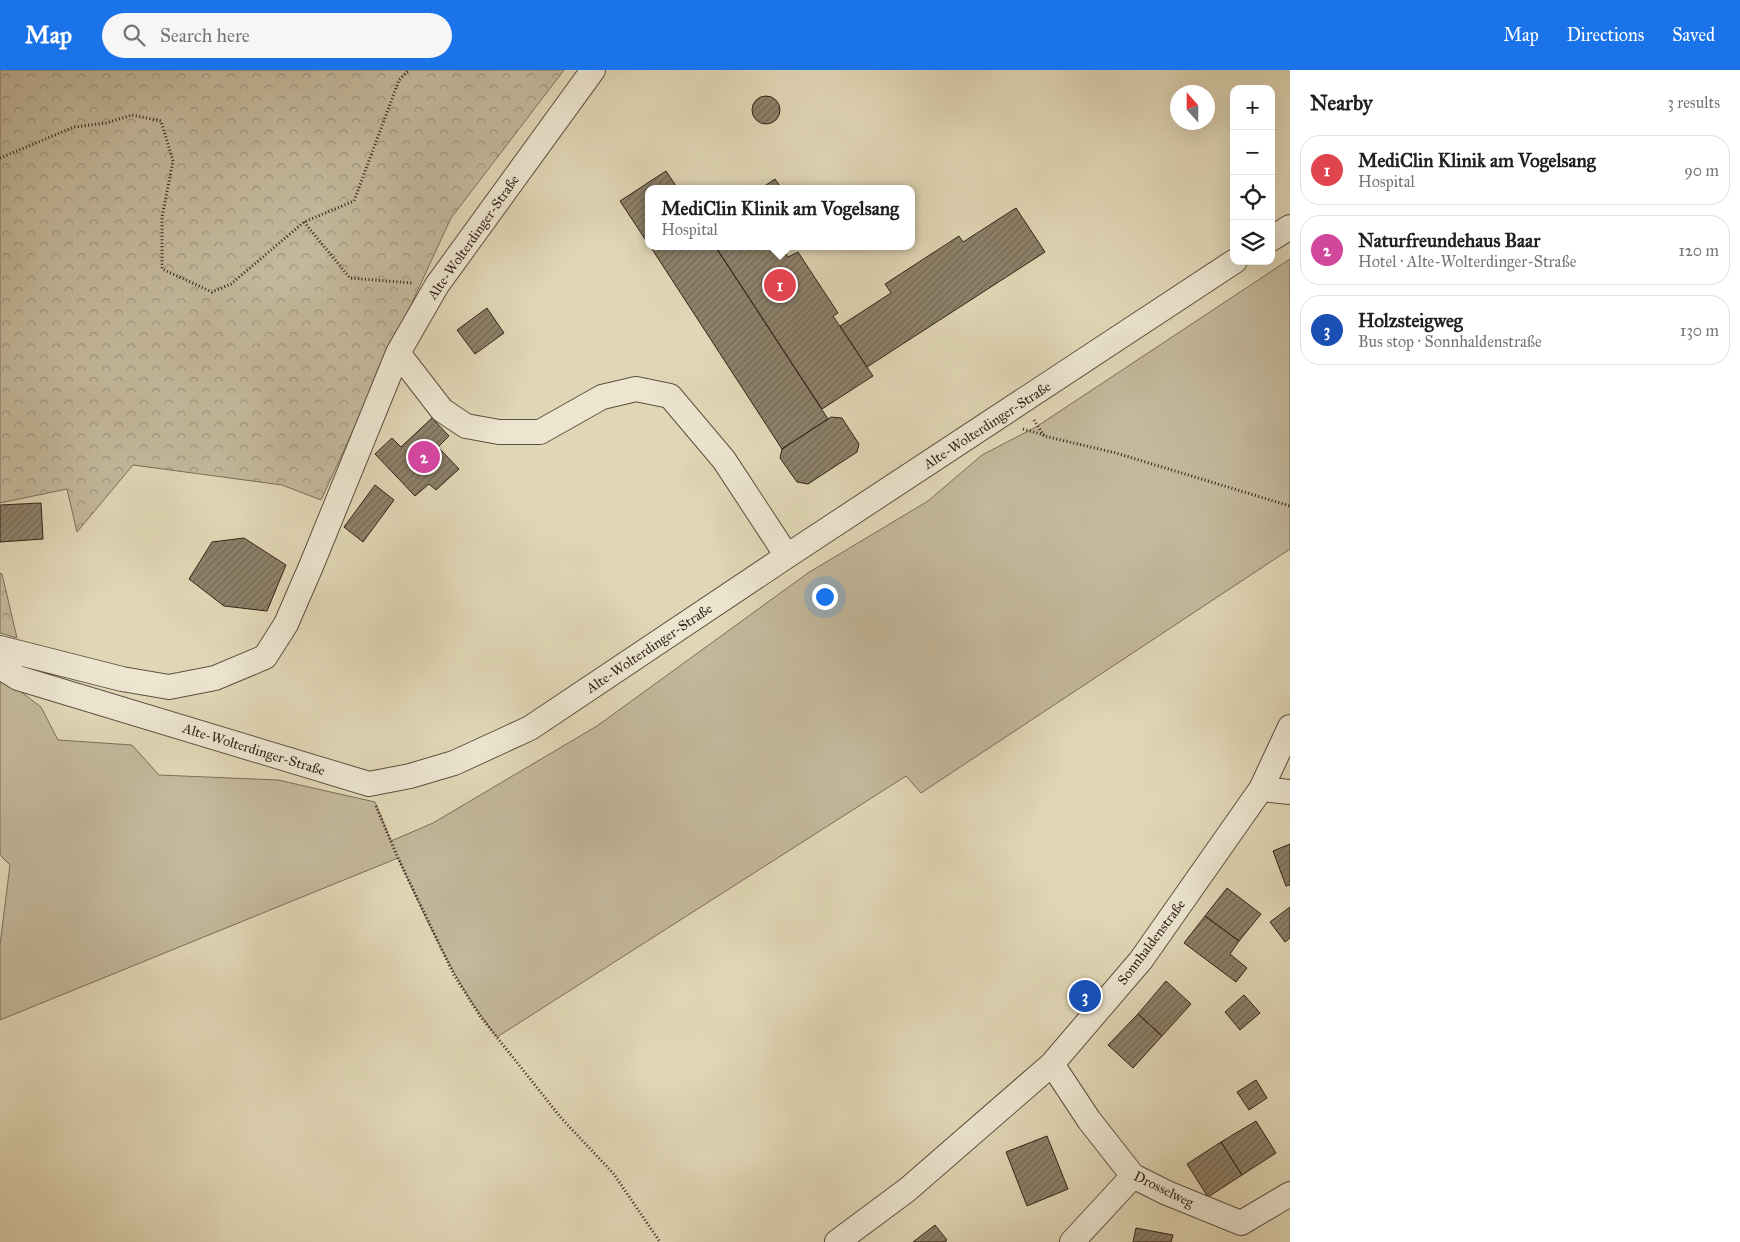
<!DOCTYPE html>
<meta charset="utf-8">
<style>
:root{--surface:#fff;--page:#f6f6f6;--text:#202124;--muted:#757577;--line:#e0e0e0;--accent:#1a73e8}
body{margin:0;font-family:"IM FELL Great Primer",serif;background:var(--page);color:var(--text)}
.controls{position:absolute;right:15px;top:15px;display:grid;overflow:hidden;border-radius:10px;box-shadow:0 5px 20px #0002}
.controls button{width:45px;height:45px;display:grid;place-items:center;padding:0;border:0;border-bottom:1px solid var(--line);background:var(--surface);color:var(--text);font:25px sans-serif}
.compass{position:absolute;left:1170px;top:15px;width:45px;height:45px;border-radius:50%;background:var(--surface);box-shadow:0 5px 20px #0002;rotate:339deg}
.you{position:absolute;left:824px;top:526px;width:18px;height:18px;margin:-12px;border:4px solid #fff;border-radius:50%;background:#1a73e8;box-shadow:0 0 0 8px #1a73e833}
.badge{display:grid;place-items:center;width:32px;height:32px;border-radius:50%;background:var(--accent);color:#fff;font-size:16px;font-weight:700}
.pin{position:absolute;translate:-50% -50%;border:2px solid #fff;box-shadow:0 1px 5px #0006}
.popup{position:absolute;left:645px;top:115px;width:270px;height:65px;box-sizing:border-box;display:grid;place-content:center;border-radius:10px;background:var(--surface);filter:drop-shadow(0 1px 4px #0005);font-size:16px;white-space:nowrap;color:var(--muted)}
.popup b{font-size:19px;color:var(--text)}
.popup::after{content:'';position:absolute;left:50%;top:100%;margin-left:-10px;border:10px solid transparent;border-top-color:var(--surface)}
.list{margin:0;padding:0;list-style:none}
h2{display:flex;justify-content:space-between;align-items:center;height:65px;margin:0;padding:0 20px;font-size:21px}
h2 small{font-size:16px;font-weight:400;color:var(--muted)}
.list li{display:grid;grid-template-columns:32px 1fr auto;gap:15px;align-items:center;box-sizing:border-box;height:70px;margin:0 10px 10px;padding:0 10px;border:1px solid var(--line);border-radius:20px}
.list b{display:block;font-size:19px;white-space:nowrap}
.list p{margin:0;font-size:16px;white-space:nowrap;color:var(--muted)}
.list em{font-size:16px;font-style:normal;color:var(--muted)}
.icon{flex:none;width:28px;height:28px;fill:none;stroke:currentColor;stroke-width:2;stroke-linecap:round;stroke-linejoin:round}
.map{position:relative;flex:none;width:1290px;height:1172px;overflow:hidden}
header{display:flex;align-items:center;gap:30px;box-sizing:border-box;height:70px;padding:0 25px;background:var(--accent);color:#fff}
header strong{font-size:24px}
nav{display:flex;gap:28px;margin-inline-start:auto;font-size:18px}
.search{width:350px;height:45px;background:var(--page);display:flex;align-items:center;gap:12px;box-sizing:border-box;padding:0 18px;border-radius:28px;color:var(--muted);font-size:19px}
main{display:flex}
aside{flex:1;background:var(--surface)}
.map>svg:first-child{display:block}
.green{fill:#c3b89b;stroke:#7a6e5a}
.forest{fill:url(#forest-crowns);stroke:#7a6e5a}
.building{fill:url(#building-hatch);stroke:#322318}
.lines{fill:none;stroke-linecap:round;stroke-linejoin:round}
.minor-casing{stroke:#5e5040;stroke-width:26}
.path{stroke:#322318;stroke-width:3;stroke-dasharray:1 2.5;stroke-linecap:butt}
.minor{stroke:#ece5d0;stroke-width:24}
.labels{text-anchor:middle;stroke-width:4.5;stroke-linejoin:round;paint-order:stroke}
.street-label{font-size:14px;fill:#322318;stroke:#ece5d0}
</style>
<header>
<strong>Map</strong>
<div class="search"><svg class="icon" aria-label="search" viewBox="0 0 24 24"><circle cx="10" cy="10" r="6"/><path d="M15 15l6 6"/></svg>Search here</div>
<nav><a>Map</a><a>Directions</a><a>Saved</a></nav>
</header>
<main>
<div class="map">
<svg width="1290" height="1172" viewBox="0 0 1290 1172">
<defs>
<pattern id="forest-crowns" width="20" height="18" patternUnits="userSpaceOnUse" patternTransform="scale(1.25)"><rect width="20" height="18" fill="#c3b89b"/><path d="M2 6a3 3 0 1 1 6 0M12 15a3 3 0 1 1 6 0" fill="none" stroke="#9f957d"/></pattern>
<pattern id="building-hatch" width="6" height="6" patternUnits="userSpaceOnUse" patternTransform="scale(1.25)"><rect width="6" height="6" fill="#8d816a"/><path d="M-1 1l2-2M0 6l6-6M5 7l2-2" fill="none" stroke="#746956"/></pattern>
</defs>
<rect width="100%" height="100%" fill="#e1d7b6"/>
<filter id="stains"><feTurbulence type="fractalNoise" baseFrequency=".004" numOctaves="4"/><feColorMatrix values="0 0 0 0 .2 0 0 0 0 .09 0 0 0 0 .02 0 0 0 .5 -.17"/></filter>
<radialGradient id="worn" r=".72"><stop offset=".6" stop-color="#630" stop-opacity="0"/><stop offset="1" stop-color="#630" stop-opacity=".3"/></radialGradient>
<path class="green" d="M1290,189V479L921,723L906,706L497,967C454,913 427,850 398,788L0,950V875L10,795L0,785V606L41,637L58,670L132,675L159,705L278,710L375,732L391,771L433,753L597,656L808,503L928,431L982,385L1036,357Z"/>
<path class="forest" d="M0,0H564L451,148L321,430L282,415L133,395L77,462L67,419L0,433Z
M0,503L2,504L17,568L0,563Z"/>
<path class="building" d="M752 40a14 14 0 1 1 28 0a14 14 0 1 1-28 0Z
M666,101L678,119H649V175L620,131Z
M775,109L782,119H760Z
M1016,138L1045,182L867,297L840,256L891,223L885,214L959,166L963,172Z
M650,176H715L828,349L782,379Z
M715,176H781L788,187L798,182L838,243L833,246L873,306L822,339Z
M487,238L504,263L475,284L457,260Z
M831,347L842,348L859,374L857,382L808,414L797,412L780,388L782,379Z
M432,348L449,366L438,377L459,399L436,420L429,414L415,426L375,384L392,368L401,377Z
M375,415L394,430L363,472L344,457Z
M41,433L43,469L0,472V435Z
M244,468L286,495L267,541L224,536L189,509L212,472Z
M1290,774V815L1286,816L1273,781Z
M1227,818L1261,844L1239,871L1205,846Z
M1290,837V868L1285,872L1270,852Z
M1205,846L1239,871L1230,884L1247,898L1236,912L1184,873Z
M1166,911L1191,934L1162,966L1138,944Z
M1244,925L1260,943L1240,960L1225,942Z
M1138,944L1162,966L1133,998L1108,975Z
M1256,1010L1267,1028L1249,1040L1237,1022Z
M1256,1051L1276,1083L1242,1105L1221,1072Z
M1047,1066L1068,1119L1027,1136L1006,1082Z
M1221,1072L1242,1105L1208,1127L1187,1094Z
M935,1155L947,1170L945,1172H913Z
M1136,1158L1173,1165L1171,1172H1133Z"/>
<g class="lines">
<g class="minor-casing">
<path id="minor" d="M1271,169L1290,157
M398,283L442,340L466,356L499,362H540L602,327L636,319L670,326L724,390L787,486
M0,578L122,609L169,617L215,608L265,587L286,554L312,494L398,283L437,215L593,0
M0,597L18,608L369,714L410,706L454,693L530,658L787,486L1235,191
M1261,719L1290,722
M1052,994L1089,1050L1133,1106L1167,1123L1241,1153L1290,1124
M837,1172L907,1120L1052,994L1141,890L1261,719L1290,657
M1072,1172L1133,1106"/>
</g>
<path class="path" d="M0,88L74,57L106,53L132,45L161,51L173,91L162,147V199L212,222L231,214L304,152L354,131L399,10L409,0
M304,152L350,208L412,213
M1034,350L1044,366L1116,383L1290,436
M1023,359L1044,365
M376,736L398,788L454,905L480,946L562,1049L613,1103L660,1172"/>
<use href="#minor" class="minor"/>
</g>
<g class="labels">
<g class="street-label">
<text transform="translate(473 167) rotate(-55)" y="5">Alte-Wolterdinger-Straße</text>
<text transform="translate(987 355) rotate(-33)" y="5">Alte-Wolterdinger-Straße</text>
<text transform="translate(649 578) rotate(-34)" y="5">Alte-Wolterdinger-Straße</text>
<text transform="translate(254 679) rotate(17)" y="5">Alte-Wolterdinger-Straße</text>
<text transform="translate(1151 872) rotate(-53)" y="5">Sonnhaldenstraße</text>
<text transform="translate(1164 1119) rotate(26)" y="5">Drosselweg</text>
</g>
</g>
<rect width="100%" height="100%" filter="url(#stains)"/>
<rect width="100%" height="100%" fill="url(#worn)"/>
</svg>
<div class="controls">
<button>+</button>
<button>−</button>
<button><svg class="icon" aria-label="locate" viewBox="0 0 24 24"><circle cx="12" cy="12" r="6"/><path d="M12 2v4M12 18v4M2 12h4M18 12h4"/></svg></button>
<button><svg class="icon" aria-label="layers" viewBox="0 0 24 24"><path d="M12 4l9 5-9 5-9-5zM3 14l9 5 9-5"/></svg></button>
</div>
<svg class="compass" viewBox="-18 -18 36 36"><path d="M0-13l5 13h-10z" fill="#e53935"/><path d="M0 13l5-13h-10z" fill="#757577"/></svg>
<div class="you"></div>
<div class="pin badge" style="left:780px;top:215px;background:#e0444e">1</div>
<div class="popup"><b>MediClin Klinik am Vogelsang</b>Hospital</div>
<div class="pin badge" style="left:424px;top:387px;background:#d1479c">2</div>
<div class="pin badge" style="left:1085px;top:926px;background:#1a4fb4">3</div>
</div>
<aside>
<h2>Nearby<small>3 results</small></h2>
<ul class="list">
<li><span class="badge" style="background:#e0444e">1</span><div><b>MediClin Klinik am Vogelsang</b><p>Hospital</p></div><em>90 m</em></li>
<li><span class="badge" style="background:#d1479c">2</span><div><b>Naturfreundehaus Baar</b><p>Hotel · Alte-Wolterdinger-Straße</p></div><em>120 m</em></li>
<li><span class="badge" style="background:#1a4fb4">3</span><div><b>Holzsteigweg</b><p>Bus stop · Sonnhaldenstraße</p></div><em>130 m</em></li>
</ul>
</aside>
</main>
